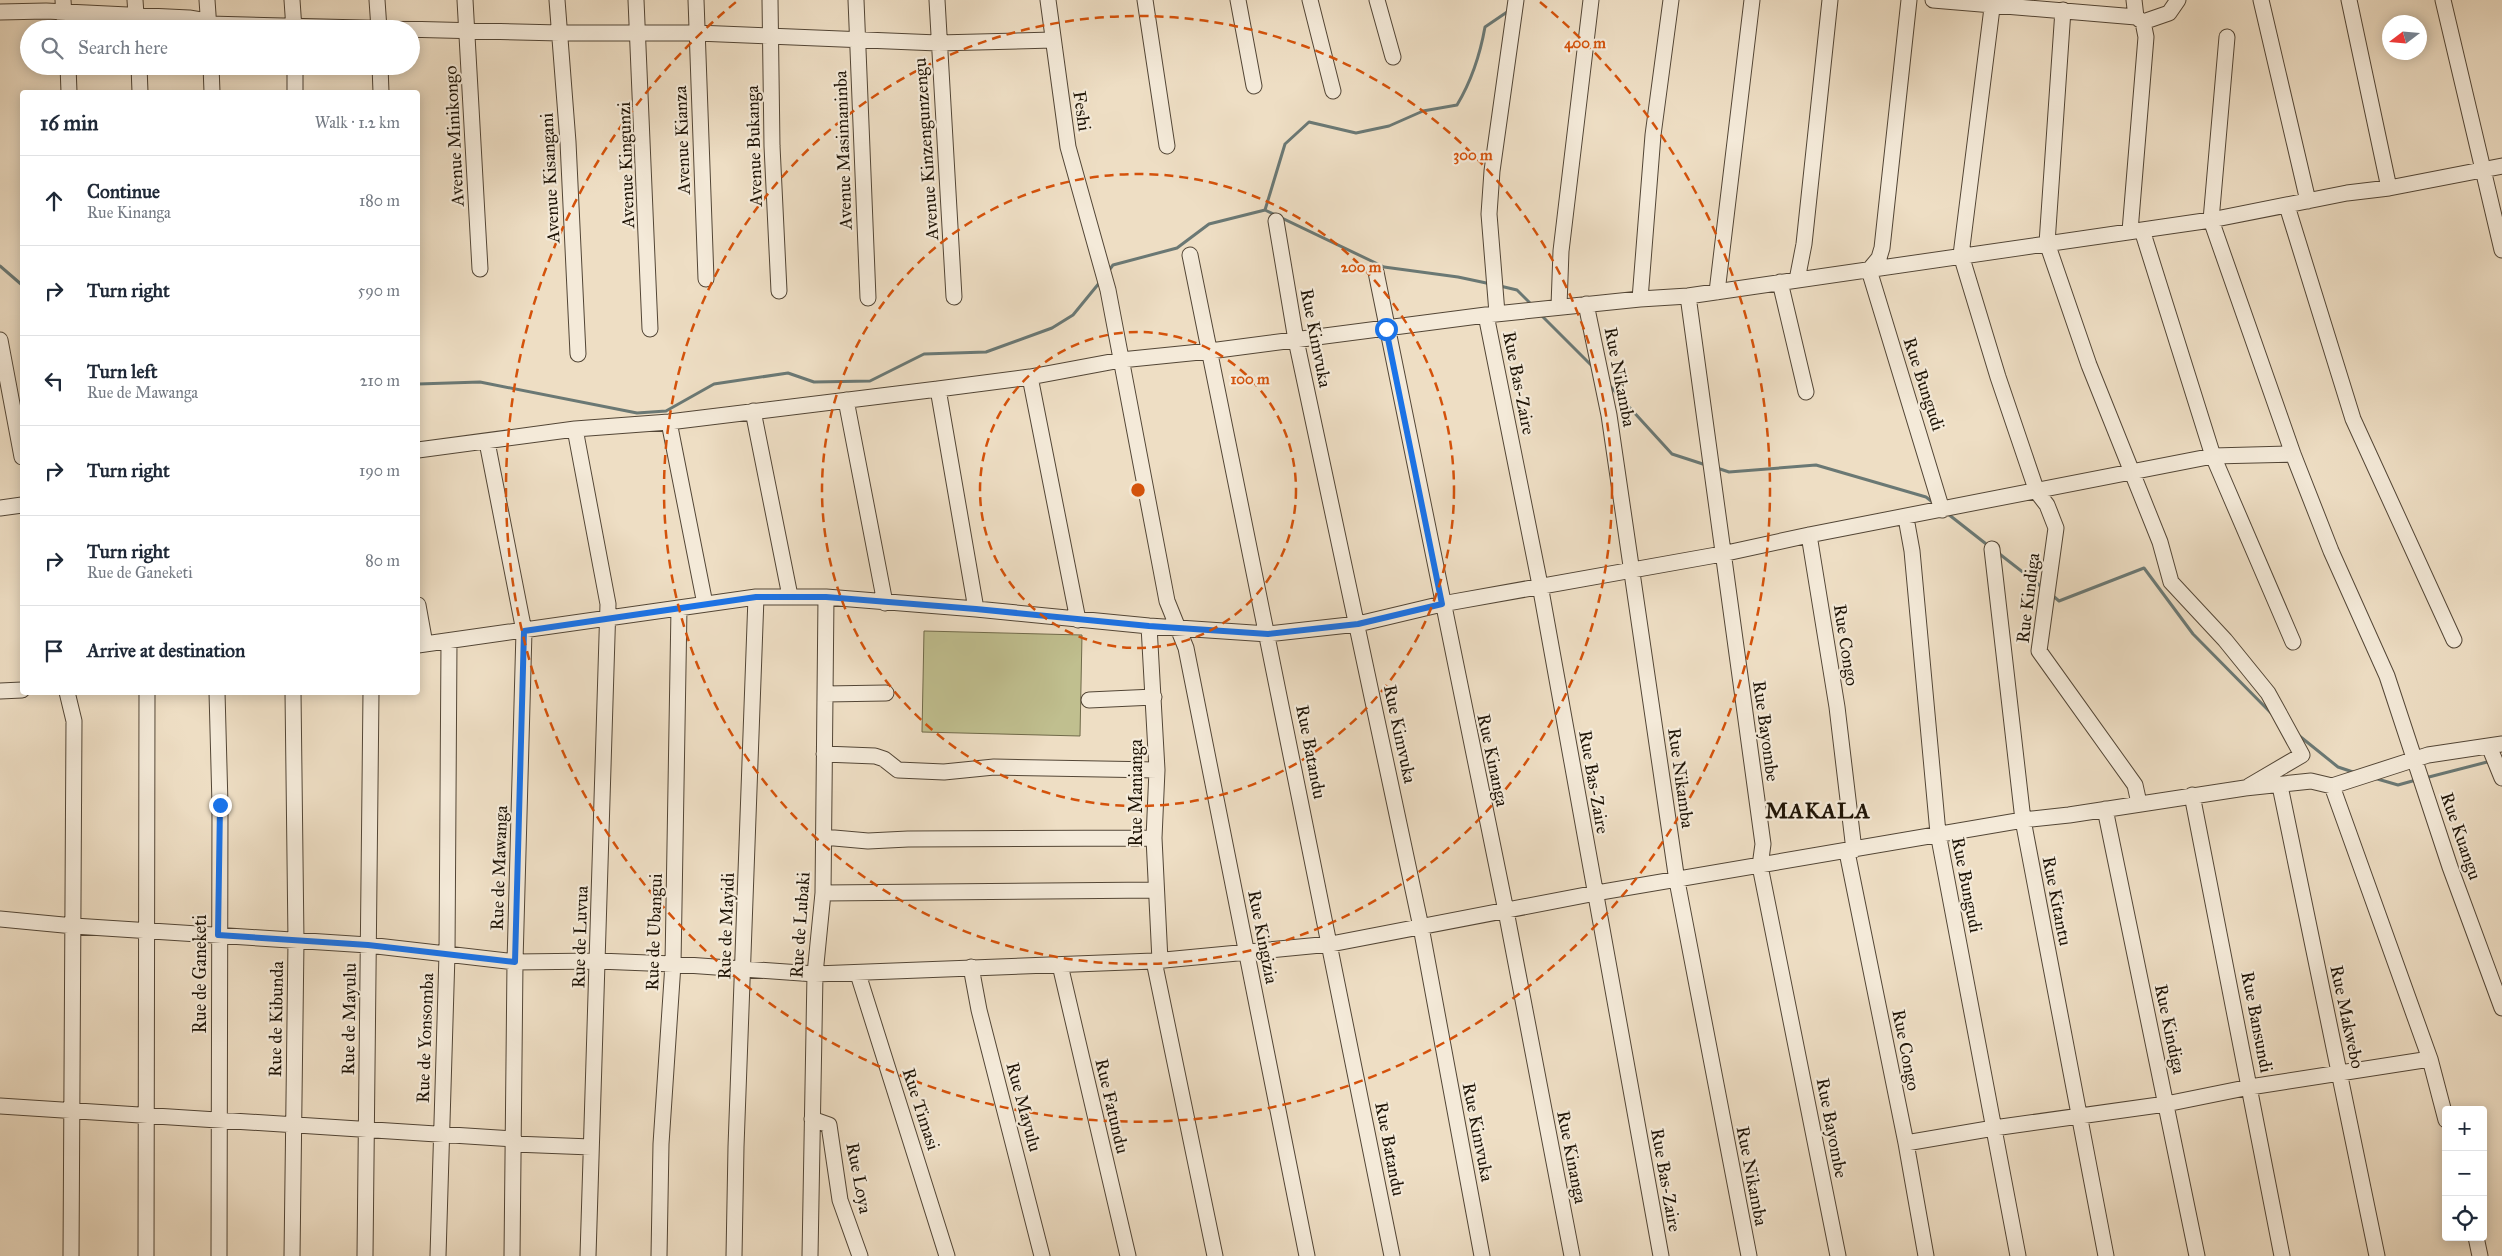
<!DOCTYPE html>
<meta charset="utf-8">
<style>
:root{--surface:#fff;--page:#f2f2f3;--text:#1f2937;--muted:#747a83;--line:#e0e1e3}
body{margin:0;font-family:"IM FELL Great Primer",serif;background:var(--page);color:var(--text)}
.controls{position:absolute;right:15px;bottom:15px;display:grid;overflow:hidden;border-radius:5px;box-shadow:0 2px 12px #0003}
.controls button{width:45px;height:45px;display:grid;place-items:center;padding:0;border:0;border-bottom:1px solid var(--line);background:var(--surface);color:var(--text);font:25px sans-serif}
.compass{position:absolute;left:2382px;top:15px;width:45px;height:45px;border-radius:50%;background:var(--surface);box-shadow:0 2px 12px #0003;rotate:254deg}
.stop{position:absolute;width:15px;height:15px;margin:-11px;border:4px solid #1a73e8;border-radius:50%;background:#fff}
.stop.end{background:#1a73e8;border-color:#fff;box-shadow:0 1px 5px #0008}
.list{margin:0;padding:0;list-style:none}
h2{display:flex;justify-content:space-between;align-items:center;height:65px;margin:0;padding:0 20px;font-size:21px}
h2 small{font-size:16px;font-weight:400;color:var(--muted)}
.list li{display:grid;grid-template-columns:32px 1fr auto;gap:15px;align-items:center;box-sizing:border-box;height:90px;padding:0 20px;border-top:1px solid var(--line)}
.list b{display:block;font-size:19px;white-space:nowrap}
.list p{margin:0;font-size:16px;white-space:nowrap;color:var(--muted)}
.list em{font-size:16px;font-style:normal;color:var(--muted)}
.icon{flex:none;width:28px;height:28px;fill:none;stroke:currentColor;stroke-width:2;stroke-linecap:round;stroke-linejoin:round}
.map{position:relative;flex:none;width:2502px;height:1256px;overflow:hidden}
.search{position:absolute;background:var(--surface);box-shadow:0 2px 12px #0003;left:20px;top:20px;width:400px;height:55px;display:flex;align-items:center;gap:12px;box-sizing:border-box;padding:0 18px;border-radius:28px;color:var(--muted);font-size:19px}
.panel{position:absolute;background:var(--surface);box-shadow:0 2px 12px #0003;left:20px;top:90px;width:400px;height:605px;border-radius:5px}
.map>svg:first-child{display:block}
.green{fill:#c0bf8f;stroke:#706a4a}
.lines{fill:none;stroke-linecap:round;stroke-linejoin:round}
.stream{stroke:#6a7874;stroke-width:3}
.minor-casing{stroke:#534636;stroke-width:17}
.minor{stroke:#f4ead9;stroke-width:15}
.route{stroke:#1a73e8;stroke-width:6}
.ring{fill:none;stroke:#d4520b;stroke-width:2.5;stroke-dasharray:9 6}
.labels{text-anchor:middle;stroke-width:4.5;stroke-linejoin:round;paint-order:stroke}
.street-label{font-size:18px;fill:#1f1406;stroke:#f4ead9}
.district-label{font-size:22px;font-weight:bold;letter-spacing:1px;fill:#1f1406;stroke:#f4ead9}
.centre{fill:#d4520b;stroke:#f4ead9;stroke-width:2.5}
.ring-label{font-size:15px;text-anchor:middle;font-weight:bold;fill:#d4520b;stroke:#f4ead9;stroke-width:4.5;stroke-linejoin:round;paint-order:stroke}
</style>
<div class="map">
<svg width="2502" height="1256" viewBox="0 0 2502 1256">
<rect width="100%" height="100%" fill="#eedec4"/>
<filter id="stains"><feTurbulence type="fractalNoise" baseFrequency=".004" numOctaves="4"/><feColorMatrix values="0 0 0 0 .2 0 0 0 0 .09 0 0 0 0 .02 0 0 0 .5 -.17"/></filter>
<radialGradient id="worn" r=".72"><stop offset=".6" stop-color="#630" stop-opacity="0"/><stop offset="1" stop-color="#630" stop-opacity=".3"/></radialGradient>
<path class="green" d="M924,631L1082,635L1080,736L922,732Z"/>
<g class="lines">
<path class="stream" d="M1265,210L1285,144L1309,122L1356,133L1389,126L1423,111L1457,105C1472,80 1480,55 1485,27L1510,10
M0,266L22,285
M1107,273L1113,265L1177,248L1209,224L1265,210L1384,267L1458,277L1491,284
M1500,286L1517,290L1532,305
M1541,315L1593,367
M418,384L480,382L637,413L666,411L714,384L788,373L814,382L870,381L924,354L986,352L1052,328L1073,315L1100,282
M1609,385L1672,454L1706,465
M1717,468L1729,472L1816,465L1926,497L1935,504
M1948,514L1990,547
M1997,552L2043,588
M2052,595L2059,601L2144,568L2193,634L2273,715
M2297,734L2338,767L2356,773
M2374,778L2398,785L2416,780
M2425,778L2491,761"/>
<g class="minor-casing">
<path id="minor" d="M63,0L65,29
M135,0L137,29
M207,0L209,29
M292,0L294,29
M377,0L379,29
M465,0L480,269
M557,0L568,142L578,354
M636,0L650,329
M696,0L706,279
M770,0L772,146L779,291
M856,0L868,298
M937,0L954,297
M1048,0L1068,147L1108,290L1167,601L1186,648L1307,1256
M1145,0L1167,146
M1238,0L1254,86
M1310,0L1333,91
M1377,0L1393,57
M1909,0L1882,248L1879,258L1869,270L1942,510
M1933,0L2136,17
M1993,0L1961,255L1998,377L2037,492L2047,505L2056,528L2039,651L2135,785L2139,803
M2261,0L2308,201
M2349,0L2389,188
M2443,0L2502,250
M2063,10L2047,243L2089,365L2160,542L2171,582L2225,640L2268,693L2302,755L2249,786
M0,12L46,11L189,18L201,20L209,24L560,33H697L938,43L1053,40
M2143,22L2169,13L2178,0
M2227,37L2211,220L2293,454L2331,551L2387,676L2450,867L2502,1008
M68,66L69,92
M139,66L140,92
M211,66L212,92
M295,66V92
M380,66L381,92
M2287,206L2353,419L2454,640
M1276,221L1296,340L1421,927L1482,1256
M2142,230L2213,456L2293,642
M2130,231L2146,37L2143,22L2136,17L2134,0
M1190,255L1392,1256
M1376,272L1506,911L1572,1256
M1797,280L1804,244L1830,0
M1780,282L1806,392
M1717,292L1752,0
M1688,296L1763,844L1760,866L1838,1256
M1640,299L1653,135L1671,0
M1586,304L1609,415L1677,881L1749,1256
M1559,306L1561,251L1591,0
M1497,313L1489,214L1492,171L1516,0
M1486,315L1540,585L1661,1256
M0,340L22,457
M1030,377L1078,620
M938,389L976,609
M846,400L885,603
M753,411L790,596
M669,422L705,604
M575,429L608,604L588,1256
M487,442L524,631L515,962L512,1256
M418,450L575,429L669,422L938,389L1030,377L1121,360L1210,351L1486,315L1640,299L1688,296L2211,220L2347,193L2389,188L2502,166
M0,508L22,505
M1906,518L1912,551L1938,833L2018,1256
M1809,535L1837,707L1854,850
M1992,549L2023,820L2106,1256
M418,605L425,644
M1149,626L1157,770L1154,838L1160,961
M418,645L756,597H826L976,609L1149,626L1268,634L1358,624L1442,604L1722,554L1809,535L2213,456L2293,454
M0,691L22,690
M67,692L74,721L71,1256
M217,692L220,805L219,1256
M825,694L886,693
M1089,700L1154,697
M2489,746L2502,778
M824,754L875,756L884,759L898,770L944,772L994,767L1157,770
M2280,786L2377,1256
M2332,786L2430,1059L2446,1120
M2192,795L2282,1256
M2105,809L2197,1256
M823,837L868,841L908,839L1154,838
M1847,852L1906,1143L1926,1256
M823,893L1156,890
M0,919L74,926L368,945L515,962L598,961L673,964L815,974L1154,961L1331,944L1596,893L2023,820L2069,815L2245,788L2311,781L2332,786L2428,755L2502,744
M1154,961L1215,1256
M1060,965L1128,1256
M971,967L979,1010L1042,1256
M858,974L947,1256
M0,1106L514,1139
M812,1119L829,1125L840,1200L860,1256
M1906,1143L1994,1128L2166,1104L2250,1087L2430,1059
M514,1144L591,1147
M2476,1237L2480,1256
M146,1256L147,692
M292,1256L296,941L293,692
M365,1256L371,692
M438,1256L447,954L449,642
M659,1256L661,1144L673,964L679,608
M734,1256L736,1147L756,597
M810,1256L815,974L823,893L826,597"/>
</g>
<use href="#minor" class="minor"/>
</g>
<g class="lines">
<path class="route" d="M220,805L218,935L368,945L515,962L524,631L756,597H826L976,609L1149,626L1268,634L1358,624L1442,604L1386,329"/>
</g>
<g class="ring">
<circle cx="1138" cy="490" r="158"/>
<circle cx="1138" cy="490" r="316"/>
<circle cx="1138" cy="490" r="474"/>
<path d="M1540 2A632 632 0 1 1 736 2"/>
</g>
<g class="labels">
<g class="street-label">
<text transform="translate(1082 111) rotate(82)" y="6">Feshi</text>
<text transform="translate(454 136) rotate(-93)" y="6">Avenue Minikongo</text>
<text transform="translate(682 140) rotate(-92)" y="6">Avenue Kianza</text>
<text transform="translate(754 146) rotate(-92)" y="6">Avenue Bukanga</text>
<text transform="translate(926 149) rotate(-94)" y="6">Avenue Kinzengunzengu</text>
<text transform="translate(843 150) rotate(-92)" y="6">Avenue Masimaninba</text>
<text transform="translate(626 165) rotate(-92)" y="6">Avenue Kingunzi</text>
<text transform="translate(550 178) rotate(-93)" y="6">Avenue Kisangani</text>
<text transform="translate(1316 338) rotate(79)" y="6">Rue Kimvuka</text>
<text transform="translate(1620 377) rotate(79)" y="6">Rue Nikamba</text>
<text transform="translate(1519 383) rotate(79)" y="6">Rue Bas-Zaire</text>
<text transform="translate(1924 384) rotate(72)" y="6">Rue Bungudi</text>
<text transform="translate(2028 598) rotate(-83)" y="6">Rue Kindiga</text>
<text transform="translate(1846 645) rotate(81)" y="6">Rue Congo</text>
<text transform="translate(1766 731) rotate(82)" y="6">Rue Bayombe</text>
<text transform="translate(1400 734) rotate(78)" y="6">Rue Kimvuka</text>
<text transform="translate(1311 752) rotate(79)" y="6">Rue Batandu</text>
<text transform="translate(1493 760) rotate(78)" y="6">Rue Kinanga</text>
<text transform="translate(1681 778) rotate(82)" y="6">Rue Nikamba</text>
<text transform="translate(1594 782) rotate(80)" y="6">Rue Bas-Zaire</text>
<text transform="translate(1136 793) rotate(-90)" y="6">Rue Manianga</text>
<text transform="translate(2461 836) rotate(71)" y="6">Rue Kuangu</text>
<text transform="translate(499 868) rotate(-88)" y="6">Rue de Mawanga</text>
<text transform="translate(1967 885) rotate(79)" y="6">Rue Bungudi</text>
<text transform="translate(2057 901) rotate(79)" y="6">Rue Kitantu</text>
<text transform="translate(800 925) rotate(-86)" y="6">Rue de Lubaki</text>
<text transform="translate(726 926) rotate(-88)" y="6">Rue de Mayidi</text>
<text transform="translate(654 932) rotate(-88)" y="6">Rue de Ubangui</text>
<text transform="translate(580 937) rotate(-88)" y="6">Rue de Luvua</text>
<text transform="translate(1263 937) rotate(79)" y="6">Rue Kingizia</text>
<text transform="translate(200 974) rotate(-90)" y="6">Rue de Ganeketi</text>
<text transform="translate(2347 1017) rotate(78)" y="6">Rue Makwebo</text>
<text transform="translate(276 1019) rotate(-89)" y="6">Rue de Kibunda</text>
<text transform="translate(349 1019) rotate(-89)" y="6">Rue de Mayulu</text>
<text transform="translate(2257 1022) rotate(79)" y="6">Rue Bansundi</text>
<text transform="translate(2170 1029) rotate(78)" y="6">Rue Kindiga</text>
<text transform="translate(425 1038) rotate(-88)" y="6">Rue de Yonsomba</text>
<text transform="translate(1906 1050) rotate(79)" y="6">Rue Congo</text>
<text transform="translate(1112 1106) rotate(77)" y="6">Rue Fatundu</text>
<text transform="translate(1024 1107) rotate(75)" y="6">Rue Mayulu</text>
<text transform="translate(921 1109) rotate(72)" y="6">Rue Timasi</text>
<text transform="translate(1832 1128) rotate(79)" y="6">Rue Bayombe</text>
<text transform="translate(1478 1132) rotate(79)" y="6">Rue Kimvuka</text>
<text transform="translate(1390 1149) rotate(79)" y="6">Rue Batandu</text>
<text transform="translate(1572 1157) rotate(79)" y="6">Rue Kinanga</text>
<text transform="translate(1752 1176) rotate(79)" y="6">Rue Nikamba</text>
<text transform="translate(859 1178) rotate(79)" y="6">Rue Loya</text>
<text transform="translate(1666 1180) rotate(80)" y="6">Rue Bas-Zaire</text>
</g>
<g class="district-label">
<text x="1818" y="818">MAKALA</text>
</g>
</g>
<circle cx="1138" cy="490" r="8" class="centre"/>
<g class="ring-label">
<text x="1585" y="48">400 m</text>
<text x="1473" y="160">300 m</text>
<text x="1361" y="272">200 m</text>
<text x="1250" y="384">100 m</text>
</g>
<rect width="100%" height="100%" filter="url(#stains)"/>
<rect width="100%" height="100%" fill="url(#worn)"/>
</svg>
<div class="controls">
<button>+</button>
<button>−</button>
<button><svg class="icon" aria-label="locate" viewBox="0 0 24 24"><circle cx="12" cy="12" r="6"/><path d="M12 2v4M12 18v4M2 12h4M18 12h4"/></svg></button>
</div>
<svg class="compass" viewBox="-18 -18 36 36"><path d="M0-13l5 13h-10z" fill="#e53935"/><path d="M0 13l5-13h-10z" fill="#747a83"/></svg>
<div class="stop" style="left:1386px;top:329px"></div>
<div class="stop end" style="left:220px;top:805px"></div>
<div class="search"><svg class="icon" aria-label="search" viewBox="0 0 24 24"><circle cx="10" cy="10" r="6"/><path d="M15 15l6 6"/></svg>Search here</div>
<section class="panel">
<h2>16 min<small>Walk · 1.2 km</small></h2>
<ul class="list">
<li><svg class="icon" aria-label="ahead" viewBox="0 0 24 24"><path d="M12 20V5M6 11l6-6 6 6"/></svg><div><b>Continue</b><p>Rue Kinanga</p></div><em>180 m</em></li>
<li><svg class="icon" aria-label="right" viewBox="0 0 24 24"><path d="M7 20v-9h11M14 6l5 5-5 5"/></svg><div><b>Turn right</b></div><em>590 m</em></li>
<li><svg class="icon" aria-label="left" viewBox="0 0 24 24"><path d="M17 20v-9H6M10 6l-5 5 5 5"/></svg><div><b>Turn left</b><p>Rue de Mawanga</p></div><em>210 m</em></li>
<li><svg class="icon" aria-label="right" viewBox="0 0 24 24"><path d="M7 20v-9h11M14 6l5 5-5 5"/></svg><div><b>Turn right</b></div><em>190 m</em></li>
<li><svg class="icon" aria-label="right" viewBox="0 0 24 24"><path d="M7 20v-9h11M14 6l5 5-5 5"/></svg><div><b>Turn right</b><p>Rue de Ganeketi</p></div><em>80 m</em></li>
<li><svg class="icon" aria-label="arrive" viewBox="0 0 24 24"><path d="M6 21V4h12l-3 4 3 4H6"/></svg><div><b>Arrive at destination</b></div></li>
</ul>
</section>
</div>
